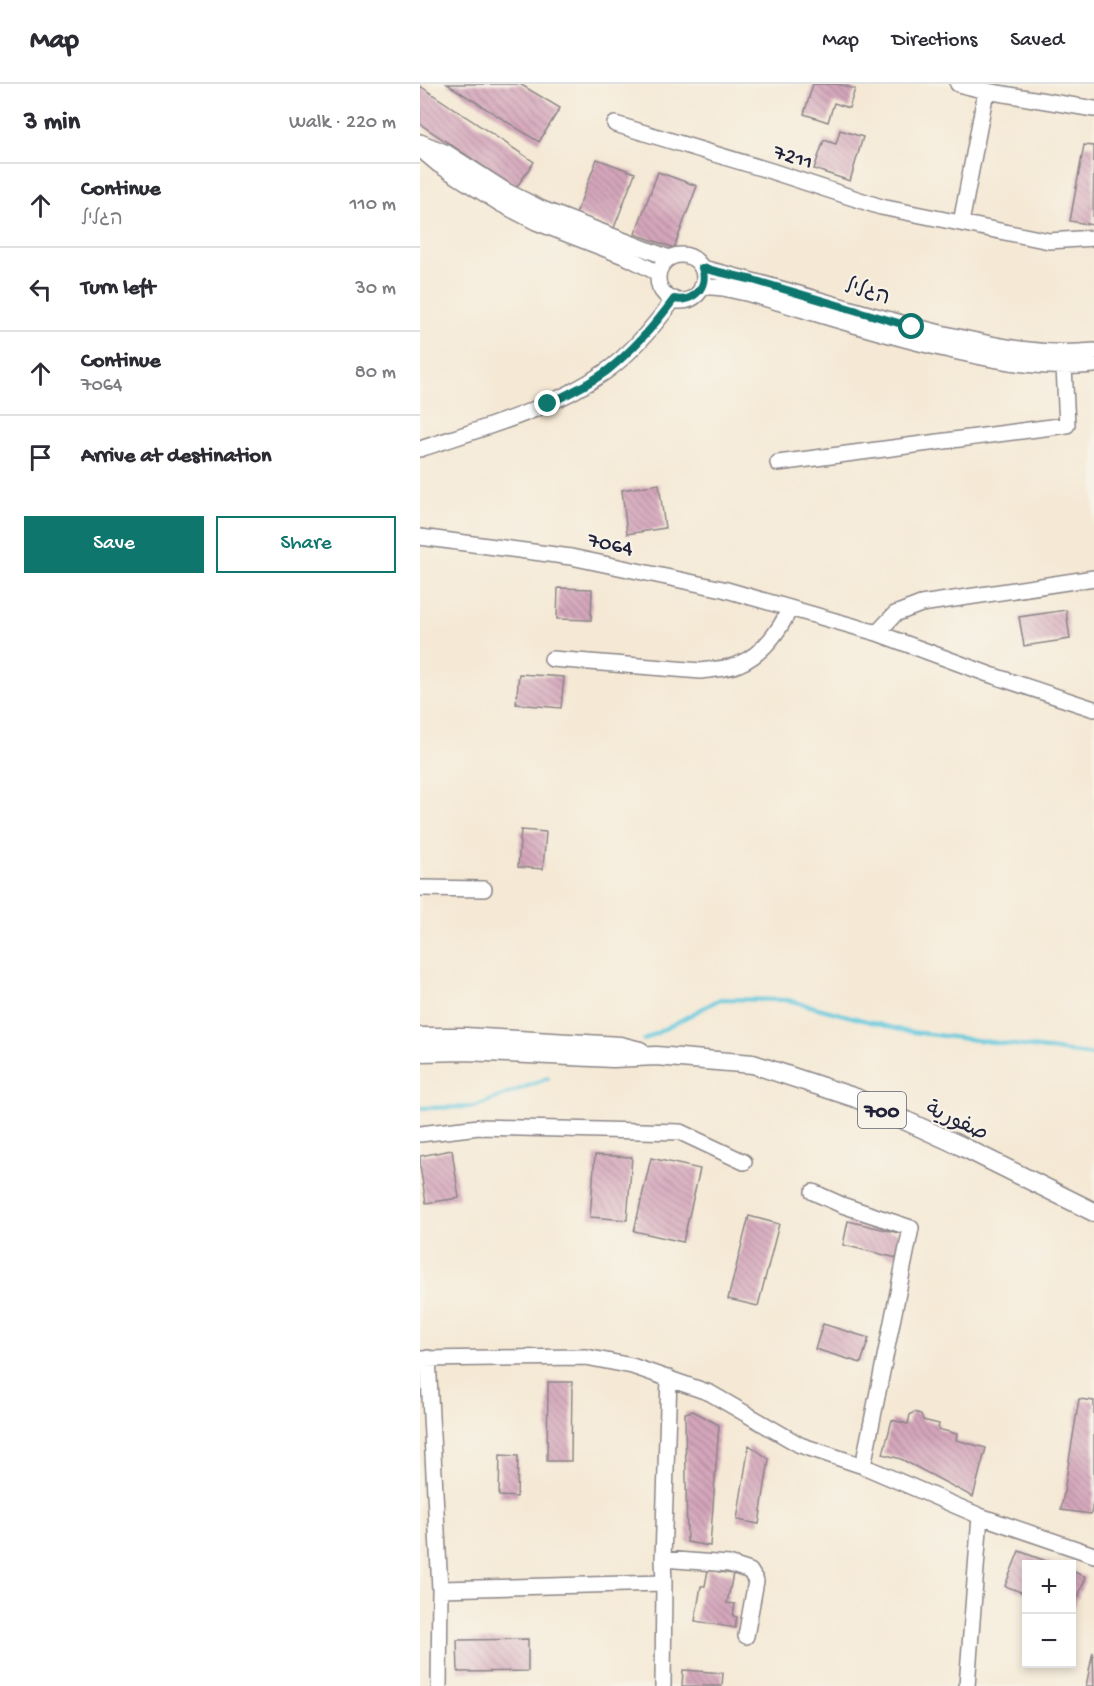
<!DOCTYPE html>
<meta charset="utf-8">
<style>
:root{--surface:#fff;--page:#f2f2f3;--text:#2b2b33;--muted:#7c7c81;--line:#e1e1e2;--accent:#0f766e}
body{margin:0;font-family:"Gochi Hand","Playpen Sans Arabic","Playpen Sans Hebrew",sans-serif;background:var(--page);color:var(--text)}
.controls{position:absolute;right:18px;bottom:18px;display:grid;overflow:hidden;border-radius:0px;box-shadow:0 3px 9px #0003}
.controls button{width:54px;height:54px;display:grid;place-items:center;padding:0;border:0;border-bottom:2px solid var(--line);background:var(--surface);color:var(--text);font:30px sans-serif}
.stop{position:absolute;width:18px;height:18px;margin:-14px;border:4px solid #0f766e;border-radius:50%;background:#fff}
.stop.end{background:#0f766e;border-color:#fff;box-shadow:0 2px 6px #0008}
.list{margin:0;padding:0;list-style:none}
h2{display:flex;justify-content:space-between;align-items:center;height:78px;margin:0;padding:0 24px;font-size:26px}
h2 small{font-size:20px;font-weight:400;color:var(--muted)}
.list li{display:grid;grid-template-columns:39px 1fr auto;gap:18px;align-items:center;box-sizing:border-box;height:84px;padding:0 24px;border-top:2px solid var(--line)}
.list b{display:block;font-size:22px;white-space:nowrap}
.list p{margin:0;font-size:20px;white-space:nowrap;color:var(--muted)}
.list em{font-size:20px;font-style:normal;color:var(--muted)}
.actions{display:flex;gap:12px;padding:18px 24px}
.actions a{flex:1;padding:14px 0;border:2px solid var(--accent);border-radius:0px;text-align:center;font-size:21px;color:var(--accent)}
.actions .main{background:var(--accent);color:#fff}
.icon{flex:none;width:33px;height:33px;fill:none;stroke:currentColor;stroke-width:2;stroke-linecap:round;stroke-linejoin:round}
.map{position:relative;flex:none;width:674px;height:1602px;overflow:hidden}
header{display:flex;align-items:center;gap:36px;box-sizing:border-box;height:84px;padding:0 30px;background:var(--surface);border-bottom:2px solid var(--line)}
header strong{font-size:28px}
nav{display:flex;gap:33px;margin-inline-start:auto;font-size:21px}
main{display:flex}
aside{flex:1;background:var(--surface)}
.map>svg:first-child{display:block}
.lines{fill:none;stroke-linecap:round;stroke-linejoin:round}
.stream{stroke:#61c8de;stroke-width:4}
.building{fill:url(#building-back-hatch)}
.minor-casing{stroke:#8c8688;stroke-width:18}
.major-casing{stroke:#8c8688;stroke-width:21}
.minor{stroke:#fff;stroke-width:15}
.major{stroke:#fff;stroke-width:18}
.route{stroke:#0f766e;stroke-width:8}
.labels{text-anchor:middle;stroke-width:4.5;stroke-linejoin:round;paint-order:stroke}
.shield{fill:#f7f3e8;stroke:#62616f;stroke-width:1.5}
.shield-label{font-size:21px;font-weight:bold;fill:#22223b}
.street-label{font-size:22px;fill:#22223b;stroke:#f7f3e8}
</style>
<header>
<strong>Map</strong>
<nav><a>Map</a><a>Directions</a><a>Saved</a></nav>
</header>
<main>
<aside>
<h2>3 min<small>Walk · 220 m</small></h2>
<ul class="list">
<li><svg class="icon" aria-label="ahead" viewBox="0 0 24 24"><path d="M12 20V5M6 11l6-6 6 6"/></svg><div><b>Continue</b><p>הגליל</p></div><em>110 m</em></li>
<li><svg class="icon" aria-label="left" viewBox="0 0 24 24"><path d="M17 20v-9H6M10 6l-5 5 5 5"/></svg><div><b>Turn left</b></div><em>30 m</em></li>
<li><svg class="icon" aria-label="ahead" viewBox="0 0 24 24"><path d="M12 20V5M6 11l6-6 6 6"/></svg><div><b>Continue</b><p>7064</p></div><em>80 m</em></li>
<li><svg class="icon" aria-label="arrive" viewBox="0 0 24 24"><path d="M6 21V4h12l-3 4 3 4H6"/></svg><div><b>Arrive at destination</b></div></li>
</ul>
<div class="actions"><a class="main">Save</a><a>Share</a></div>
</aside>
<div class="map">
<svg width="674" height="1602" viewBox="0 0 674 1602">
<defs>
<pattern id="building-back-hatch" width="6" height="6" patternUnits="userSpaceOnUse" patternTransform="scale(1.5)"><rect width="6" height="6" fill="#d5a6bb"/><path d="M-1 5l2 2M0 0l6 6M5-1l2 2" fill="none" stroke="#ac8799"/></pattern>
</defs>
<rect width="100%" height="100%" fill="#f7f3e8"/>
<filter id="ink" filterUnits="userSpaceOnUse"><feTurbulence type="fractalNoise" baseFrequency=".0167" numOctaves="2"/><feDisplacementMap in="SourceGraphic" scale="12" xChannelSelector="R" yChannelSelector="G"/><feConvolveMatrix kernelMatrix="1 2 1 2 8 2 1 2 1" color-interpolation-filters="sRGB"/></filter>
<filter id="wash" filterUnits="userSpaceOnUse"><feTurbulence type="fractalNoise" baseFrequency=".008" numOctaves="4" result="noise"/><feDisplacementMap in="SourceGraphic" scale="24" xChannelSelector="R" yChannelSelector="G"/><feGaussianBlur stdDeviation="1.35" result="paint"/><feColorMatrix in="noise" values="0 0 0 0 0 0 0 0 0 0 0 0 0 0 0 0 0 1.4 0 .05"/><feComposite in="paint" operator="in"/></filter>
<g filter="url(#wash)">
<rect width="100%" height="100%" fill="#f5e9d5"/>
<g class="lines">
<path class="stream" d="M224,956L300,915L368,916L484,947L674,971
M0,1024L54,1023L128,994"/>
</g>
<g id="blocks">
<path class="building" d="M27,0H100L140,24L119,58Z
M393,0H418L435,5L429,24L414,19L408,38L384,30Z
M0,2L114,78L96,104L0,40Z
M420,46L443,53L430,97L394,85L404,56L416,60Z
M664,61L674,62L673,141L650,137Z
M177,75L215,89L194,144L156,130Z
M238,88L277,102L254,164L215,150Z
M239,400L245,444L207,450L202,406Z
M138,504L172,505L171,536L137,535Z
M646,526L650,555L604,562L599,533Z
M99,590L144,593L141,624L96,620Z
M101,746L126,748L123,785L98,783Z
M32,1066L39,1114L6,1119L0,1082V1072Z
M175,1071L212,1073L207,1136L170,1133Z
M231,1074L280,1085L263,1158L214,1147Z
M329,1132L359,1140L338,1222L308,1215Z
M428,1137L483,1150L477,1174L423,1161Z
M403,1240L449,1254L441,1279L395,1265Z
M128,1298H152L151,1377H127Z
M659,1315L674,1317V1412L671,1430L641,1426Z
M273,1327L299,1341L290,1462L267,1458L265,1329Z
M494,1328L501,1330L503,1336L519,1340L518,1345L537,1350L536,1356L566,1364L553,1413L481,1375L463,1370L472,1336L488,1340L490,1331Z
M329,1361L349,1375L339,1440L317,1436Z
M80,1371L98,1372L97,1413L79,1412Z
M599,1467L634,1480H606V1510L585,1502Z
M288,1486L313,1490L307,1519L315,1520L313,1532L317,1533L315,1544L275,1537L281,1502H285Z
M652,1487L666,1493L652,1528Z
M108,1555V1587L38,1588L37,1556Z
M673,1568L674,1602H666Z
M263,1586L303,1589L302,1602H262Z"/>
</g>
</g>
<g filter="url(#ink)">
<use href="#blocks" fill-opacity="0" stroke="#8c8688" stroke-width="1.5"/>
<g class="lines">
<g class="minor-casing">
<path id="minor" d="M538,0L566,7L674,25
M195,40L351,87L461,123L629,157L674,154
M0,58L27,69L86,107L122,125L249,174
M0,65L19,81L79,119L116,138L209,174L238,189
M541,139L566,7
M238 194a23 23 0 1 1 46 0a23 23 0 1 1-46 0Z
M282,184C367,204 449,233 534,252C582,263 624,272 674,267
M282,202L303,204L330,210C396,229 461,251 529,266C577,277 624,286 674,281
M0,365C63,344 130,326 185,288C212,269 235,241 254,215
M358,379L647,341L644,283
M0,453L151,473L303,505L457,549L568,590L674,625
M457,549L475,530L501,520L674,494
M132,575L281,587C293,585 308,585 319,580C343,570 360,546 370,524
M0,804L64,805
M0,1050L59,1043L260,1048L324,1078
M393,1108L422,1121L491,1144L443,1382
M8,1274L20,1505L19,1602
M0,1275L166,1273L212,1282L290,1309L380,1361L443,1382L560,1432L674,1471
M243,1475L309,1480L330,1487L336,1497L326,1552
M20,1505L244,1499
M243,1602L244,1499L243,1475L249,1294
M547,1602L560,1432"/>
</g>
<g class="major-casing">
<path id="major" d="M0,953H45L200,962L220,967
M0,968L45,967L193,974L236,972L333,980L436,1014L541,1062L674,1128"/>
</g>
<use href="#minor" class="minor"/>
<use href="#major" class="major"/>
</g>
</g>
<g class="lines" filter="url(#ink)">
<path class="route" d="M128,320C148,310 170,300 188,286C213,266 235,241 254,215C273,219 289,203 282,184L333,196L492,243"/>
</g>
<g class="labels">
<rect class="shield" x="438" y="1008" width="48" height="36" rx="4.5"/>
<g class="shield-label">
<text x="462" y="1033">700</text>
</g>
<g class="street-label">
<text transform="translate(374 71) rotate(18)" y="8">7211</text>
<text transform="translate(448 206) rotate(16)" y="8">הגליל</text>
<text transform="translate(191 458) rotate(12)" y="8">7064</text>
<text transform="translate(538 1035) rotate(25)" y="8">صفورية</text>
</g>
</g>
</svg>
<div class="controls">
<button>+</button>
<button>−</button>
</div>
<div class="stop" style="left:492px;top:243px"></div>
<div class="stop end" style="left:128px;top:320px"></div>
</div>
</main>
